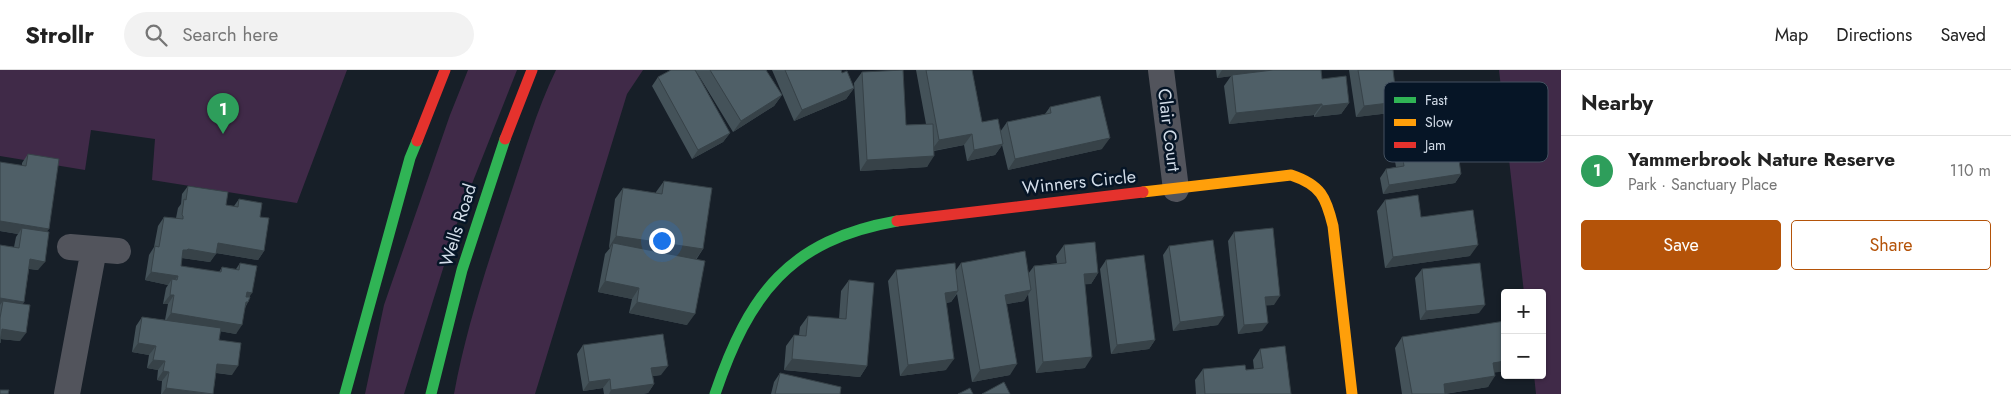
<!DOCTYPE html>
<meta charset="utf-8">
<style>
:root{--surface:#fff;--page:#f2f2f2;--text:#222;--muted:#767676;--line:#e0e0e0;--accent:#b45309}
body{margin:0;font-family:Jost,sans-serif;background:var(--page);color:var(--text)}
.controls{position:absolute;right:15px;bottom:15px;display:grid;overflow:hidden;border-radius:5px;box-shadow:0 1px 4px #0004}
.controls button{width:45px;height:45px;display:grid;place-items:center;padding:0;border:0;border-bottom:1px solid var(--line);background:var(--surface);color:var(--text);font:25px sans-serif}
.you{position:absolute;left:661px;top:170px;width:18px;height:18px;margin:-12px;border:4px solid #fff;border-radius:50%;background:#1a73e8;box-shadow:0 0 0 8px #1a73e833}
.badge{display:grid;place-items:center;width:32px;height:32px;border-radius:50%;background:var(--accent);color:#fff;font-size:16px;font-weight:700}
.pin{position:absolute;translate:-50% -41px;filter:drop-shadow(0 1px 2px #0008)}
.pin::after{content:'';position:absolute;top:26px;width:18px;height:15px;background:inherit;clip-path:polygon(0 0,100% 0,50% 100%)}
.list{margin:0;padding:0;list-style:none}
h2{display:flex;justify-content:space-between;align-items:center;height:65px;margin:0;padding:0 20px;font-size:21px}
h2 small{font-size:16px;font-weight:400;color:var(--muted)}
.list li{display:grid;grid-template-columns:32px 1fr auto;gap:15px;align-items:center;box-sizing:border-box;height:70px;padding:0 20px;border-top:1px solid var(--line)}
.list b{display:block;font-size:19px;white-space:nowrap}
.list p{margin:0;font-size:16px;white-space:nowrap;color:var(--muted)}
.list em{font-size:16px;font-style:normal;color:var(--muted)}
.actions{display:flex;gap:10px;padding:15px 20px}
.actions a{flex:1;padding:11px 0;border:1px solid var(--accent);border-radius:5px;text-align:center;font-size:18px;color:var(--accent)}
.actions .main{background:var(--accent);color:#fff}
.icon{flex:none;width:28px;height:28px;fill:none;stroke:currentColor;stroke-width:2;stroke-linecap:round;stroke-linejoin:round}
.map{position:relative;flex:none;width:1561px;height:324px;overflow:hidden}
header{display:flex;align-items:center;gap:30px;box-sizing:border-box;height:70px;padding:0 25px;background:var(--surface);border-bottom:1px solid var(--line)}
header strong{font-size:24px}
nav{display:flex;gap:28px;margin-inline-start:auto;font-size:18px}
.search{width:350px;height:45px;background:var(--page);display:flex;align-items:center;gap:12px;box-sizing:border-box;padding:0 18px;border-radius:28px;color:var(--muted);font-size:19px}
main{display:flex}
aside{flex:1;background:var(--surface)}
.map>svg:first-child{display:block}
.green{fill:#402a48}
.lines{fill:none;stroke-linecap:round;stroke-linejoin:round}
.street{stroke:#52545c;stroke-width:26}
.fast{stroke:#30b455;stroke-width:11}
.slow{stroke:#ff9f0a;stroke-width:11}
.jam{stroke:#e5322d;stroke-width:11}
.wall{fill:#445259}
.shaded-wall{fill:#374248}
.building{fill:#4f5f67;stroke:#374248}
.labels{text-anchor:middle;stroke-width:5;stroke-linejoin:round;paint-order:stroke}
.street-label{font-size:18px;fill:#d3dde9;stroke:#061526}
.key{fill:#061526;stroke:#445160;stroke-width:1}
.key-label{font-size:14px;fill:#d3dde9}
</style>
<header>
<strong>Strollr</strong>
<div class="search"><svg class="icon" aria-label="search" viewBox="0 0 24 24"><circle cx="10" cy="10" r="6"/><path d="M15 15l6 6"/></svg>Search here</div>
<nav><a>Map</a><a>Directions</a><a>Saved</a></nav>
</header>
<main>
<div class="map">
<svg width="1561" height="324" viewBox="0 0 1561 324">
<rect width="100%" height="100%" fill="#171f28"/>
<path class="green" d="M0,0H347L297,133L152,110L155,69L91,60L85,100L0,86Z
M468,0H517L460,144L404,324H365L384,235L450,45Z
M556,0H643L627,24L535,324H454C466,258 488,193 509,129C524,85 536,41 556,0Z
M1499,0H1561V324H1536L1534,305H1542V223H1524Z"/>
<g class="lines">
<path class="street" d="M1161,0L1176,119
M70,177L118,181
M67,324L94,179"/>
<path class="fast" d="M345,324L410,88L417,71
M431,324L462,200L505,69
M715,324C749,224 789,170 897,151"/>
<path class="slow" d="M1143,122L1291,105C1321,115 1326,127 1333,156L1352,324"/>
<path class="jam" d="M505,69L532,0
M417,71L445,0
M897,151L1143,122"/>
</g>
<path class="wall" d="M671,0H766L782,25L774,36L733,62L696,1L730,63L723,72L692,89L652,16L658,7Z
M772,0H841L842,3L854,18L846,29L794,51Z
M916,0H972L982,52L1000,62L1007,52L1045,44L1050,37L1102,79L1008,100L1002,75L995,85L967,91L964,75L934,81L927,97L860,101L854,13L862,2L906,55L926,54Z
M1216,0H1321L1322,9L1349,33L1341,44L1314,47V45L1229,54L1224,16L1231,6L1217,8Z
M1349,0H1393L1390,43L1356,47Z
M1400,71L1461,104L1455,113L1383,124L1380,108L1386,99L1396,97L1393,80Z
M28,84L46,162L38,200L29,199L24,232L22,234L20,271L1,269L0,273V175L14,177L16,167L18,164L0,161V92L22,96V93Z
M664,111L703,179L696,190L687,255L629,243L632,229L598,222L605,184L610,178L609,177L615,129L623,118L656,123V122Z
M188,116L226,135L234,136L239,129L260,147L264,181L258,190L216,183L210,192L182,188L181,196L219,202L222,197L236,199L240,193L250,227L248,232L245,238L236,264L220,261L219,270L232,305L216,303L213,324H161L162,311L157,310L158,300L147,298L149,285L132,282L136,256L142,247L165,250L168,234H163L166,218L168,215L145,210L149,185L154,177L158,156L164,147L176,148L178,138L181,134L182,124Z
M1385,130L1421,147L1470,186L1385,198L1377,141Z
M1234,162L1274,235H1266L1262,261L1238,264L1228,171Z
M1064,175L1098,203L1091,214H1085V298L1036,303L1028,224L1024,231L1007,234L1010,305L972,312L957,224L951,232L946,233V300L900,306L888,211L896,200H956L961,193L1028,204L1034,196L1057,193L1056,186Z
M1169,176L1218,255L1173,261L1163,185Z
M1106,190L1155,270L1149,279L1111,284L1100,199Z
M1422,199L1479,243L1420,250L1415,208Z
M849,210L867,296L860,307L784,300L786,276L794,265H799L800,257L808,246L839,249L841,221Z
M1402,267L1505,301L1495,302L1488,317L1445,324H1402L1395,278Z
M583,275L661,305L653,306L654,314L648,323L642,324H604L603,318L583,321L577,284Z
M1260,279L1291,324H1196L1195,310L1203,299L1246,300L1254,299L1253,290Z
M780,303L840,324H771L774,312Z"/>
<path class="shaded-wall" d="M1222,0H1275L1217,8Z
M854,18L846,29L794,51L802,40Z
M782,25L774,36L733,62L741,51Z
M1397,32L1390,43L1356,47L1364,36Z
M1349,33L1341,44L1314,47L1322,36Z
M1322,34L1314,45L1229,54L1236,43Z
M730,63L723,72L692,89L698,80Z
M972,64L964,75L931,81L939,70Z
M1110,68L1102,79L1008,100L1015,89Z
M1003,74L995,85L967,91L974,80Z
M934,86L927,97L860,101L867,90Z
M1461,104L1455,113L1383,124L1389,115Z
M0,151L49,159L42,168L22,158L18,164L0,161Z
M616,166L703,179L695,190L613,173L610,178L609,177Z
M218,173L264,181L258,190L211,182Z
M1478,175L1470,186L1385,198L1393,187Z
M188,179L216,184L210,192L182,188L183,180Z
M30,189L45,192L38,200L24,198Z
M151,202L178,206L171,215L172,209L168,215L145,210Z
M1098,203L1091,214L1077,215L1084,204Z
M605,211L639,218L632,229L598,222Z
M1031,220L1024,231L997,236L1005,225Z
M958,221L951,232L937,234L945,223Z
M247,222L252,223L246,232H248L242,241Z
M170,225H174L168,234H163Z
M1280,226L1274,235L1259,236L1265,227Z
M0,228L24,232L18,241L3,231L0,235Z
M637,232L695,244L687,255L629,243Z
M1485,235L1479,243L1420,250L1426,241Z
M171,243L242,255L236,264L165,252Z
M1224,246L1218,255L1173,261L1180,252Z
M1268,253L1262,261L1238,264L1244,255Z
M2,259L26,263L20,271L0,269Z
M1155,270L1149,279L1111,284L1117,275Z
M138,273L156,276L149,285L132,282Z
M1092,287L1085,298L1036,303L1043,292Z
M792,289L867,296L860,307L784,300Z
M954,289L946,300L900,306L908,295Z
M153,290L165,291L158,300L147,298Z
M1505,291V301L1486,304L1493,293Z
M217,294L238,296L232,305L211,302Z
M1017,294L1010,305L972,312L980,300Z
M668,296L661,305L645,307L651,298Z
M163,301L169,302L162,311L157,310Z
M1495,306L1488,317L1444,324V314Z
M610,309L603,318L583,321L589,312Z
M654,314L648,323L642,324H609L611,320Z
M166,318L209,324H162Z"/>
<path class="building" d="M671,0H695L730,63L698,80L658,7Z
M710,0H766L782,25L741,51Z
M785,0H841L842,3L847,1L854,18L802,40Z
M903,0L906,55L933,54L934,86L867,90L862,2Z
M926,0H972L982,52L998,49L1003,74L974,80L972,64L939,70Z
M1273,0H1321L1322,9L1346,6L1349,33L1322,36V34L1236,43L1232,5Z
M1358,0H1393L1397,32L1364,36Z
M1100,26L1110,68L1015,89L1007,52L1051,43L1050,37Z
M1455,62L1461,104L1389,115L1386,99L1404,96L1400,71Z
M28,84L59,89L49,159L0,151V92L26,96Z
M664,111L712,118L703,179L616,166L623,118L662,124Z
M188,116L228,122L226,135L238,137L239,129L262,133L260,147L269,148L264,181L218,173L216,184L188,179L187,180H183L181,196L221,202L222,197L239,200L240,193L257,196L252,223L247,222L246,227H250L248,232H246L242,255L171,243L174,225H170L172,209L177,210L178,206L151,202L155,176L159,177L164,147L183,149V146L182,145L184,129L186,130Z
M1418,125L1421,147L1473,140L1478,175L1393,187L1385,130Z
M22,158L49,162L45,192L30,189L24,232L0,228V175L19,178Z
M1273,158L1280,226L1265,227L1268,253L1244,255L1234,162Z
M1213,170L1224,246L1180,252L1169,176Z
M1095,172L1098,203L1084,204L1092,287L1043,292L1034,196L1066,193L1064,175Z
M613,173L705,191L695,244L637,232L639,218L605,211Z
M1025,181L1031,220L1005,225L1017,294L980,300L961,193Z
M1144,185L1155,270L1117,275L1106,190Z
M955,193L958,221L945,223L954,289L908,295L896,200Z
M1480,193L1485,235L1426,241L1422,199Z
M849,210L874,213L867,296L792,289L794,265L806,266L808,246L846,249Z
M3,231L30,235L26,263L2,259L0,273V248Z
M142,247L221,258L219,270L241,273L238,296L217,294L213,324L166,318L169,302L163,301L165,291L153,290L156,276L138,273Z
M1505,251V291L1493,293L1495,306L1444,314L1445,324H1412L1402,267Z
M663,264L668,296L651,298L654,314L611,320L610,309L589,312L583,275Z
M1285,276L1291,324H1205L1203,299L1245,295L1246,300L1263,298L1260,279Z
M780,303L841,317L840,324H775Z
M1004,312L1010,324H982Z
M970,318L973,324H958Z
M0,320H9L8,324H0Z"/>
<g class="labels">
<g class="street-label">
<text transform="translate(1169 60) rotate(83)" y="6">Clair Court</text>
<text transform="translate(1079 112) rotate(-6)" y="6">Winners Circle</text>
<text transform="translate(458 155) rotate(-73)" y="6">Wells Road</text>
</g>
</g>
<rect x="1384" y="12" width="164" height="80" rx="8" class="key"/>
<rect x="1394" y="27" width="22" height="6" fill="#30b455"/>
<rect x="1394" y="49" width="22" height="7" fill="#ff9f0a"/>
<rect x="1394" y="72" width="22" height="6" fill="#e5322d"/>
<g class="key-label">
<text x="1425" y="35">Fast</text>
<text x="1425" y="57">Slow</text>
<text x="1425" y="80">Jam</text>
</g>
</svg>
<div class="controls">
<button>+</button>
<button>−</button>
</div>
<div class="you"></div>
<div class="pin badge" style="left:223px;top:64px;background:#2e9e5b">1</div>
</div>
<aside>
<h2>Nearby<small></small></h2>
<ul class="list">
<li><span class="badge" style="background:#2e9e5b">1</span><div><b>Yammerbrook Nature Reserve</b><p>Park · Sanctuary Place</p></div><em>110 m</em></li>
</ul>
<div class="actions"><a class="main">Save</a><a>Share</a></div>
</aside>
</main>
